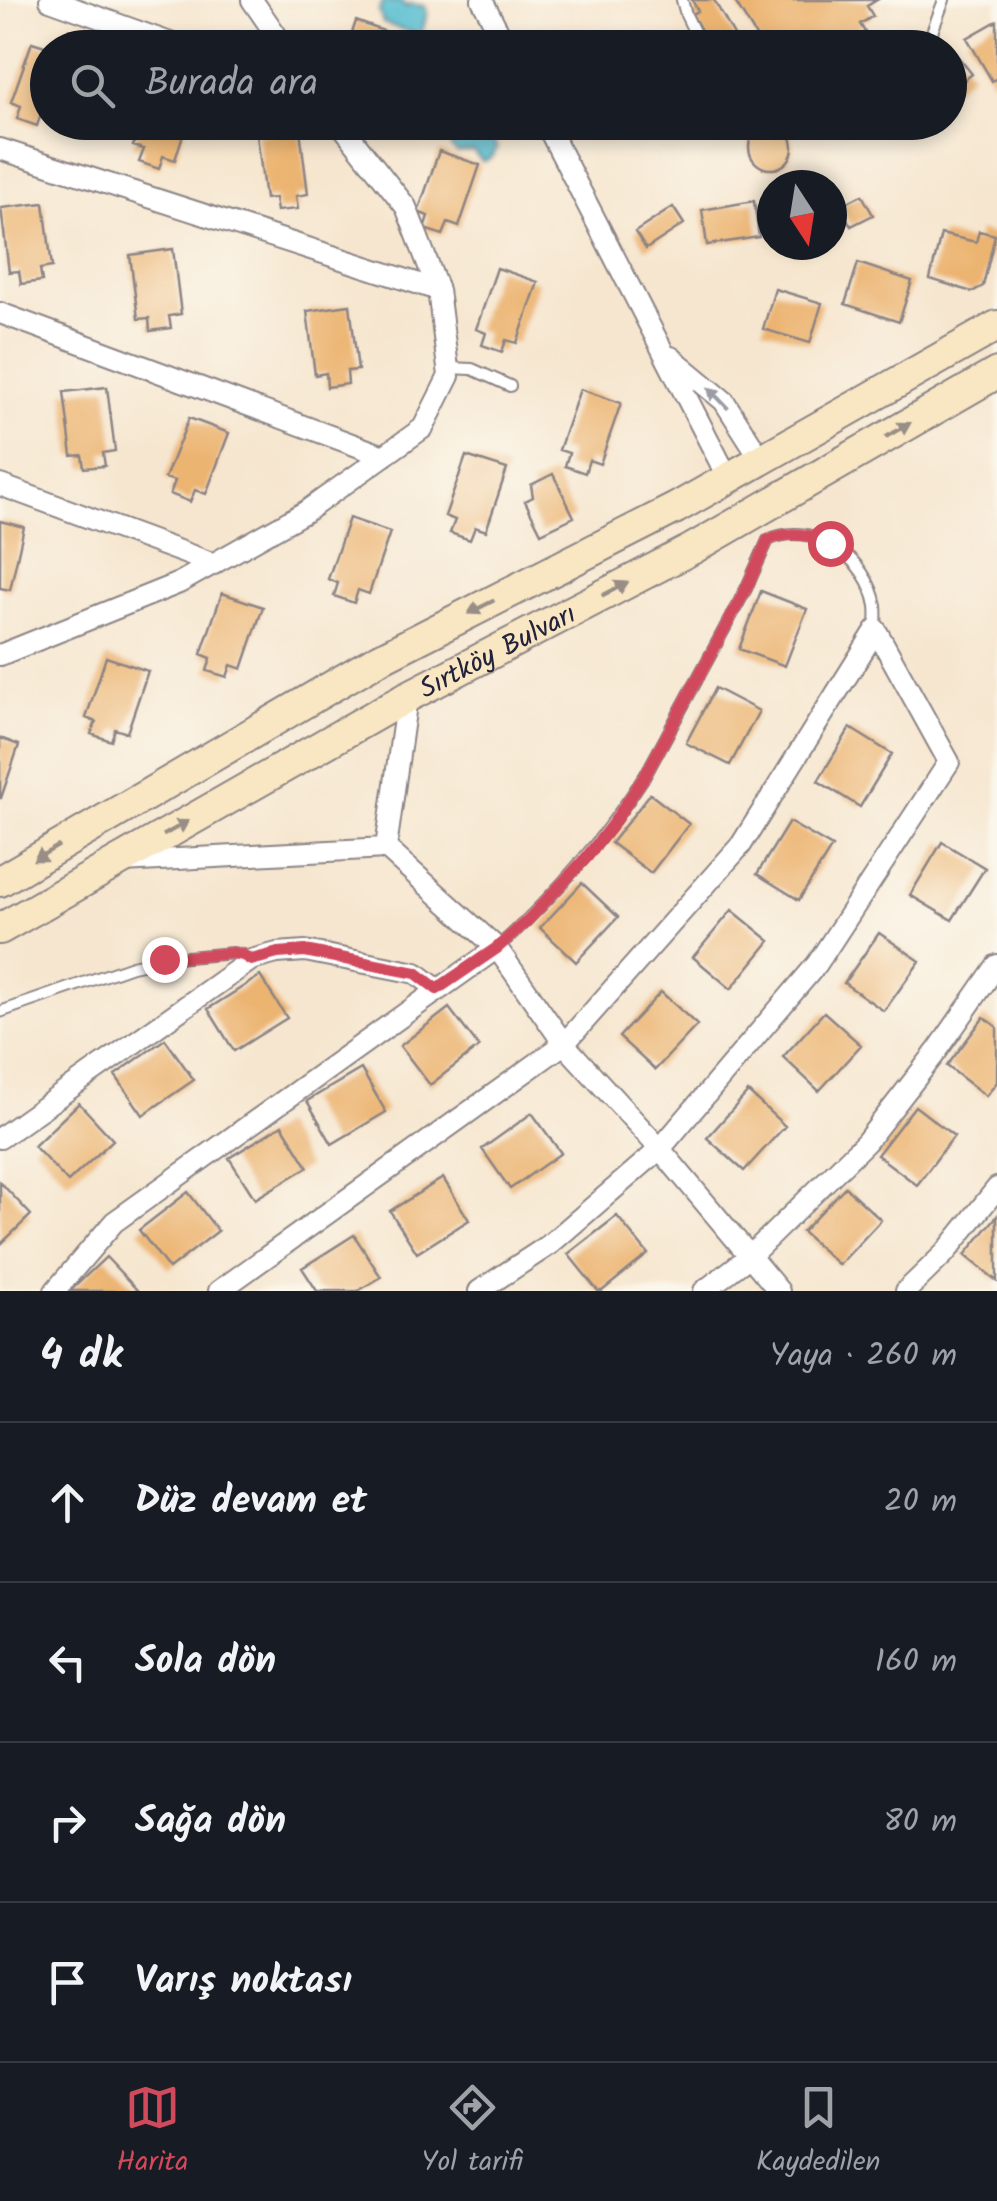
<!DOCTYPE html>
<html lang="tr">
<meta charset="utf-8">
<style>
:root{--surface:#171b24;--page:#242831;--text:#f1f3f6;--muted:#9ea1a6;--line:#363941;--accent:#d1495b}
body{margin:0;font-family:Kalam,sans-serif;background:var(--page);color:var(--text)}
.compass{position:absolute;left:757px;top:170px;width:90px;height:90px;border-radius:50%;background:var(--surface);box-shadow:0 5px 15px #0003;rotate:168deg}
.stop{position:absolute;width:30px;height:30px;margin:-22px;border:8px solid #d1495b;border-radius:50%;background:#fff}
.stop.end{background:#d1495b;border-color:#fff;box-shadow:0 2px 10px #0008}
.list{margin:0;padding:0;list-style:none}
h2{display:flex;justify-content:space-between;align-items:center;height:130px;margin:0;padding:0 40px;font-size:42px}
h2 small{font-size:32px;font-weight:400;color:var(--muted)}
.list li{display:grid;grid-template-columns:65px 1fr auto;gap:30px;align-items:center;box-sizing:border-box;height:160px;padding:0 40px;border-top:2px solid var(--line)}
.list b{display:block;font-size:38px;white-space:nowrap}
.list em{font-size:32px;font-style:normal;color:var(--muted)}
.icon{flex:none;width:55px;height:55px;fill:none;stroke:currentColor;stroke-width:2;stroke-linecap:round;stroke-linejoin:round}
.map{position:relative;flex:none;width:997px;height:1291px;overflow:hidden}
.search{position:absolute;background:var(--surface);box-shadow:0 5px 15px #0003;left:30px;right:30px;top:30px;height:110px;display:flex;align-items:center;gap:25px;box-sizing:border-box;padding:0 35px;border-radius:55px;color:var(--muted);font-size:38px}
.sheet{height:770px;background:var(--surface)}
nav{display:flex;justify-content:space-around;align-items:center;box-sizing:border-box;height:140px;border-top:2px solid var(--line);background:var(--surface);font-size:28px;color:var(--muted)}
nav a{display:grid;justify-items:center;gap:5px}
nav .on{color:var(--accent)}
.map>svg:first-child{display:block}
.water{fill:#52bccf;stroke:#3a6f85;stroke-width:2.5}
.building{fill:#ecb471}
.lines{fill:none;stroke-linecap:round;stroke-linejoin:round}
.service-casing{stroke:#8c8485;stroke-width:14}
.minor-casing{stroke:#8c8485;stroke-width:24}
.secondary-casing{stroke:#8c8485;stroke-width:34}
.service{stroke:#fff;stroke-width:10}
.minor{stroke:#fff;stroke-width:20}
.secondary{stroke:#f9e7c3;stroke-width:30}
.oneway{fill:#9c9ca7}
.oneway2{fill:#988e86}
.route{stroke:#d1495b;stroke-width:12}
.labels{text-anchor:middle;stroke-width:8;stroke-linejoin:round;paint-order:stroke}
.street-label{font-size:28px;fill:#22223b;stroke:#fbf7ec}
</style>
<div class="map">
<svg width="997" height="1291" viewBox="0 0 997 1291">
<rect width="100%" height="100%" fill="#fbf7ec"/>
<filter id="ink" filterUnits="userSpaceOnUse"><feTurbulence type="fractalNoise" baseFrequency=".01" numOctaves="2"/><feDisplacementMap in="SourceGraphic" scale="20" xChannelSelector="R" yChannelSelector="G"/><feConvolveMatrix kernelMatrix="1 2 1 2 8 2 1 2 1" color-interpolation-filters="sRGB"/></filter>
<filter id="wash" filterUnits="userSpaceOnUse"><feTurbulence type="fractalNoise" baseFrequency=".0048" numOctaves="4" result="noise"/><feDisplacementMap in="SourceGraphic" scale="40" xChannelSelector="R" yChannelSelector="G"/><feGaussianBlur stdDeviation="2.25" result="paint"/><feColorMatrix in="noise" values="0 0 0 0 0 0 0 0 0 0 0 0 0 0 0 0 0 1.4 0 .05"/><feComposite in="paint" operator="in"/></filter>
<g filter="url(#wash)">
<rect width="100%" height="100%" fill="#f6e6cf"/>
<path class="water" d="M391,1L402,2L406,7L410,4L424,6L427,13L421,36L383,23L379,10L383,2Z
M471,129L484,132L497,147C494,155 491,159 482,161L473,151L457,153L451,147L452,136Z"/>
<g id="blocks">
<path class="building" d="M692,0H714L741,48H711L692,14L698,11Z
M734,0H877L867,6L873,16L860,24L865,32L844,45L839,37L827,44L823,36L803,48H763Z
M356,21L397,36L393,48H347Z
M997,21V78L992,81L967,38Z
M32,42L48,47V115L41,113L37,126L17,119L21,106L11,102Z
M952,49L972,74L950,92V51Z
M141,122H187L175,160L163,156L159,169L139,162L144,149L133,146Z
M749 147a22 22 0 1 1 44 0a22 22 0 1 1-44 0Z
M300,130L308,194L296,196L298,209L277,211L275,198L265,199L257,135Z
M439,151L480,165L459,227L448,223L443,235L424,229L428,216L418,212Z
M862,195L873,215L851,226L840,206Z
M754,201L759,237L707,245L702,210Z
M44,203L52,267L40,269L42,281L21,284L19,271L9,272L1,208Z
M673,207L684,224L646,249L635,232Z
M979,231L995,235L983,286L972,292L930,279L941,234L976,242Z
M173,249L181,314L169,316L171,328L150,331L149,318L138,319L130,255Z
M858,263L912,281L899,322L845,304Z
M497,268L538,282L517,343L506,340L502,352L482,345L486,333L476,329Z
M775,289L822,303L810,343L763,329Z
M350,305L358,370L347,371L348,384L327,387L326,373L315,375L307,311Z
M107,387L115,451L103,453L105,466L84,468L82,455L72,456L64,392Z
M580,389L621,403L600,464L589,460L585,473L565,466L569,453L559,450Z
M189,418L229,433L206,494L195,490L190,502L170,494L175,481L165,478Z
M466,456L507,469L486,531L475,527L470,540L450,533L455,520L445,516Z
M553,474L574,517L541,533L525,501L533,497L531,485Z
M349,518L390,532L369,594L358,590L354,603L334,596L338,583L328,579Z
M0,521L24,527L10,590L0,588Z
M761,591L807,609L785,666L739,649Z
M222,593L263,607L242,669L231,665L227,677L207,671L211,658L201,654Z
M106,657L148,671L127,733L115,729L111,741L91,734L96,722L86,718Z
M715,688L759,711L730,765L686,743Z
M850,728L892,754L860,807L818,781Z
M0,738L19,745L1,798H0Z
M650,794L689,824L651,873L611,843Z
M789,822L832,847L799,900L757,874Z
M942,842L985,868L952,920L910,895Z
M582,883L618,917L576,962L540,928Z
M732,910L770,941L731,989L693,957Z
M879,933L920,961L884,1011L844,983Z
M260,976L287,1018L234,1051L208,1009Z
M661,992L697,1025L655,1070L619,1037Z
M449,1008L479,1047L430,1085L400,1046Z
M824,1012L861,1045L819,1091L783,1057Z
M984,1017L997,1027V1082L986,1096L947,1066Z
M165,1039L194,1080L143,1115L115,1075Z
M361,1069L386,1112L332,1144L307,1101Z
M748,1092L785,1126L744,1171L707,1138Z
M79,1103L113,1140L68,1182L34,1146Z
M915,1106L954,1136L917,1185L877,1155Z
M532,1113L561,1153L510,1189L482,1149Z
M282,1125L308,1167L255,1199L229,1158Z
M443,1178L469,1220L417,1253L390,1211Z
M0,1182L31,1215L0,1245Z
M845,1187L881,1220L839,1265L802,1232Z
M188,1192L218,1231L169,1269L139,1230Z
M617,1216L648,1254L602,1291H598L568,1254Z
M997,1216V1281L965,1255Z
M354,1235L381,1277L358,1291H317L302,1268Z
M106,1257L138,1291H70Z"/>
</g>
</g>
<g filter="url(#ink)">
<use href="#blocks" fill-opacity="0" stroke="#8c8485" stroke-width="2.5"/>
<g class="lines">
<g class="service-casing">
<path id="service" d="M682,0L686,15L702,48
M926,48L944,0
M448,368L472,369L510,386
M497,948C555,896 604,839 646,774L746,589L768,540C814,518 868,559 876,606C877,613 876,622 876,630
M0,1012L132,966L164,959L233,953L243,955L250,959"/>
</g>
<g class="minor-casing">
<path id="minor" d="M50,0L184,48
M252,0L285,48
M482,0L507,48
M545,122L728,478
M0,149L438,290
M0,313L384,456
M671,357L724,401L761,459
M0,485L214,564
M0,655L179,583L305,512L423,428L449,376L438,290L406,207L339,122
M386,848L407,697
M122,862L386,848L497,948L564,1044L660,1149L779,1291
M0,1138L251,960L277,953L305,951L416,973L437,989
M55,1291L114,1222L497,948
M219,1291L564,1044L741,845L876,630L949,762L817,964L660,1149L549,1245L479,1291
M704,1291L750,1256L866,1142L937,1051L997,965
M906,1291L945,1253L997,1188"/>
</g>
<g class="secondary-casing">
<g id="secondary">
<path d="M0,881L377,660L676,508L997,326"/>
<path id="s1" d="M0,929L407,697L692,549L997,373"/>
</g>
</g>
<use href="#service" class="service"/>
<use href="#minor" class="minor"/>
<use href="#secondary" class="secondary"/>
</g>
<defs><path id="oneway-solid" d="M-6-.8H1V-3.2L6.5 0L1 3.2V.8H-6Z" transform="scale(2.5)"/></defs>
<use class="oneway" href="#oneway-solid" transform="translate(718 398) rotate(-134)"/>
<g class="oneway2">
<use href="#oneway-solid" transform="translate(898 430) rotate(-30)"/>
<use href="#oneway-solid" transform="translate(615 589) rotate(-27)"/>
<use href="#oneway-solid" transform="translate(481 607) rotate(153)"/>
<use href="#oneway-solid" transform="translate(176 828) rotate(-30)"/>
<use href="#oneway-solid" transform="translate(46 853) rotate(150)"/>
</g>
</g>
<g class="lines" filter="url(#ink)">
<path class="route" d="M164,959L233,953L243,955L251,960L278,953L305,951L416,973L437,989L497,948L528,920L586,858L612,825L646,774L746,589L768,540C788,531 811,534 830,543"/>
</g>
<g class="labels">
<g class="street-label">
<text dy="10" stroke="none"><textPath href="#s1" startOffset="570">Sırtköy Bulvarı</textPath></text>
</g>
</g>
</svg>
<svg class="compass" viewBox="-18 -18 36 36"><path d="M0-13l5 13h-10z" fill="#e53935"/><path d="M0 13l5-13h-10z" fill="#9ea1a6"/></svg>
<div class="stop" style="left:830px;top:543px"></div>
<div class="stop end" style="left:164px;top:959px"></div>
<div class="search"><svg class="icon" aria-label="search" viewBox="0 0 24 24"><circle cx="10" cy="10" r="6"/><path d="M15 15l6 6"/></svg>Burada ara</div>
</div>
<section class="sheet">
<h2>4 dk<small>Yaya · 260 m</small></h2>
<ul class="list">
<li><svg class="icon" aria-label="ahead" viewBox="0 0 24 24"><path d="M12 20V5M6 11l6-6 6 6"/></svg><div><b>Düz devam et</b></div><em>20 m</em></li>
<li><svg class="icon" aria-label="left" viewBox="0 0 24 24"><path d="M17 20v-9H6M10 6l-5 5 5 5"/></svg><div><b>Sola dön</b></div><em>160 m</em></li>
<li><svg class="icon" aria-label="right" viewBox="0 0 24 24"><path d="M7 20v-9h11M14 6l5 5-5 5"/></svg><div><b>Sağa dön</b></div><em>80 m</em></li>
<li><svg class="icon" aria-label="arrive" viewBox="0 0 24 24"><path d="M6 21V4h12l-3 4 3 4H6"/></svg><div><b>Varış noktası</b></div></li>
</ul>
</section>
<nav>
<a class="on"><svg class="icon" aria-label="map" viewBox="0 0 24 24"><path d="M3 6l6-2 6 2 6-2v14l-6 2-6-2-6 2zM9 4v14M15 6v14"/></svg>Harita</a>
<a><svg class="icon" aria-label="directions" viewBox="0 0 24 24"><path d="M12 3l9 9-9 9-9-9zM9 14v-3h6M13 9l2 2-2 2"/></svg>Yol tarifi</a>
<a><svg class="icon" aria-label="saved" viewBox="0 0 24 24"><path d="M7 4h10v16l-5-4-5 4z"/></svg>Kaydedilen</a>
</nav>
